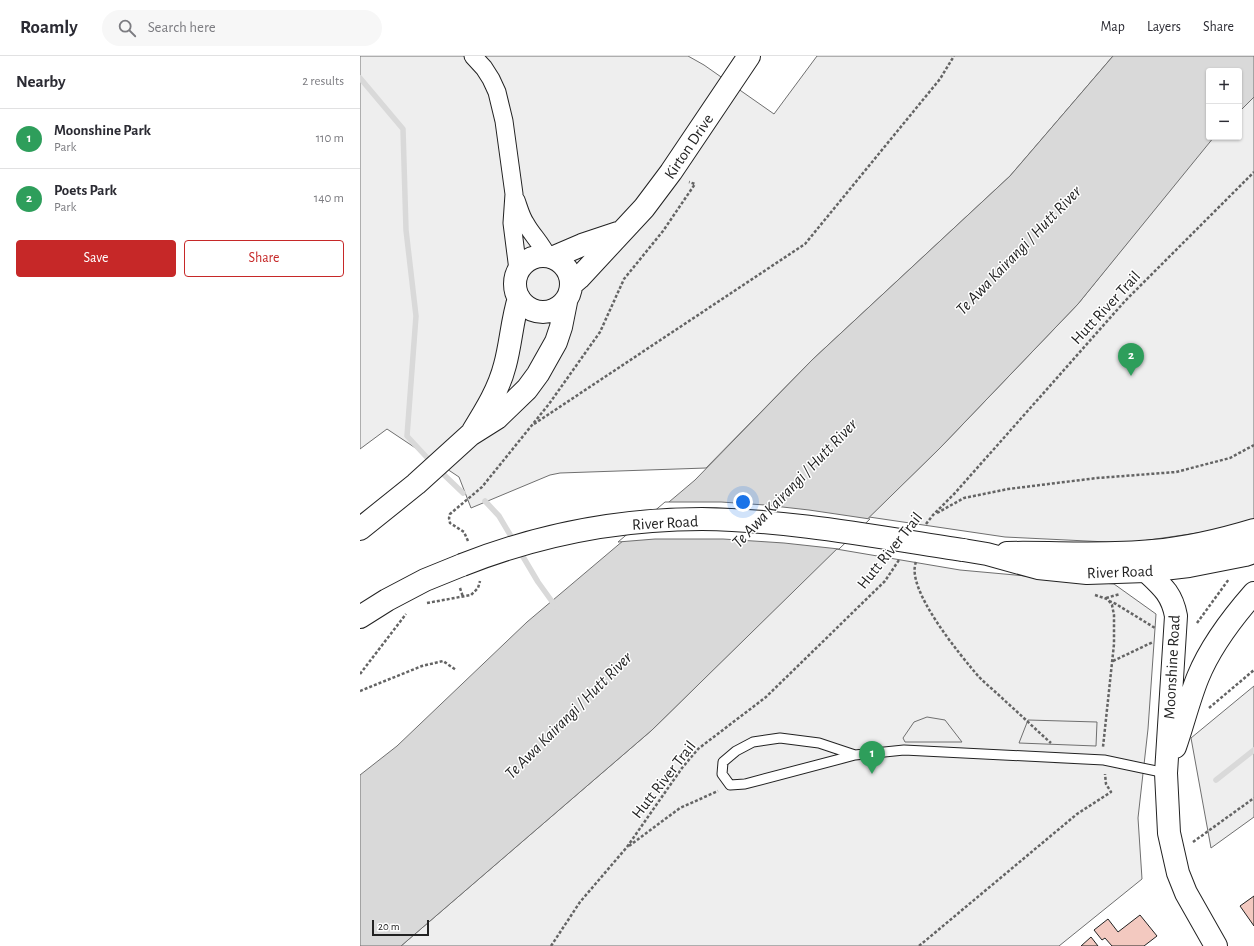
<!DOCTYPE html>
<meta charset="utf-8">
<style>
:root{--surface:#fff;--page:#f7f7f7;--text:#2b2b33;--muted:#7c7c81;--line:#e1e1e2;--accent:#c62828}
body{margin:0;font-family:"Alegreya Sans",sans-serif;background:var(--page);color:var(--text)}
.controls{position:absolute;right:12px;top:12px;display:grid;overflow:hidden;border-radius:4px;box-shadow:0 1px 3px #0004}
.controls button{width:36px;height:36px;display:grid;place-items:center;padding:0;border:0;border-bottom:1px solid var(--line);background:var(--surface);color:var(--text);font:20px sans-serif}
.scale{position:absolute;left:12px;bottom:10px;width:57px;box-sizing:border-box;padding-left:4px;border:2px solid #222;border-top:0;font-size:11px;line-height:14px;white-space:nowrap;color:#222;-webkit-text-stroke:3px #fff;paint-order:stroke}
.you{position:absolute;left:383px;top:446px;width:14px;height:14px;margin:-10px;border:3px solid #fff;border-radius:50%;background:#1a73e8;box-shadow:0 0 0 6px #1a73e833}
.badge{display:grid;place-items:center;width:26px;height:26px;border-radius:50%;background:var(--accent);color:#fff;font-size:13px;font-weight:700}
.pin{position:absolute;translate:-50% -33px;filter:drop-shadow(0 1px 2px #0008)}
.pin::after{content:'';position:absolute;top:21px;width:14px;height:12px;background:inherit;clip-path:polygon(0 0,100% 0,50% 100%)}
.list{margin:0;padding:0;list-style:none}
h2{display:flex;justify-content:space-between;align-items:center;height:52px;margin:0;padding:0 16px;font-size:17px}
h2 small{font-size:13px;font-weight:400;color:var(--muted)}
.list li{display:grid;grid-template-columns:26px 1fr auto;gap:12px;align-items:center;box-sizing:border-box;height:60px;padding:0 16px;border-top:1px solid var(--line)}
.list b{display:block;font-size:15px;white-space:nowrap}
.list p{margin:0;font-size:13px;white-space:nowrap;color:var(--muted)}
.list em{font-size:13px;font-style:normal;color:var(--muted)}
.actions{display:flex;gap:8px;padding:12px 16px}
.actions a{flex:1;padding:9px 0;border:1px solid var(--accent);border-radius:4px;text-align:center;font-size:14px;color:var(--accent)}
.actions .main{background:var(--accent);color:#fff}
.icon{flex:none;width:22px;height:22px;fill:none;stroke:currentColor;stroke-width:2;stroke-linecap:round;stroke-linejoin:round}
.map{position:relative;flex:none;width:894px;height:890px;overflow:hidden}
header{display:flex;align-items:center;gap:24px;box-sizing:border-box;height:56px;padding:0 20px;background:var(--surface);border-bottom:1px solid var(--line)}
header strong{font-size:19px}
nav{display:flex;gap:22px;margin-inline-start:auto;font-size:14px}
.search{width:280px;height:36px;background:var(--page);display:flex;align-items:center;gap:10px;box-sizing:border-box;padding:0 14px;border-radius:22px;color:var(--muted);font-size:15px}
main{display:flex}
aside{flex:1;background:var(--surface)}
.map>svg:first-child{display:block}
.green{fill:#eee;stroke:#6f6f6f}
.parking{fill:#ededed;stroke:#6f6f6f}
.water{fill:#d9d9d9;stroke:#6f6f6f}
.pier{fill:#fff;stroke:#6f6f6f}
.lines{fill:none;stroke-linecap:round;stroke-linejoin:round}
.stream{stroke:#d9d9d9;stroke-width:5.5}
.building{fill:#f3c9c0;stroke:#222}
.lane-casing{stroke:#222;stroke-width:11}
.street-casing{stroke:#222;stroke-width:19}
.secondary-casing{stroke:#222;stroke-width:24}
.highway-casing{stroke:#222;stroke-width:24}
.path{stroke:#646464;stroke-width:2.5;stroke-dasharray:3 2;stroke-linecap:butt}
.lane{stroke:#fff;stroke-width:9}
.street{stroke:#fff;stroke-width:17}
.secondary{stroke:#fff;stroke-width:22}
.highway{stroke:#fff;stroke-width:22}
.highway-bridge-casing{stroke:#222;stroke-width:24;stroke-linecap:butt}
.highway-bridge{stroke:#fff;stroke-width:22}
.labels{text-anchor:middle;stroke-width:3;stroke-linejoin:round;paint-order:stroke}
.street-label{font-size:16px;fill:#222;stroke:#fff}
.water-label{font-size:17px;font-style:italic;fill:#222;stroke:#fff}
</style>
<header>
<strong>Roamly</strong>
<div class="search"><svg class="icon" aria-label="search" viewBox="0 0 24 24"><circle cx="10" cy="10" r="6"/><path d="M15 15l6 6"/></svg>Search here</div>
<nav><a>Map</a><a>Layers</a><a>Share</a></nav>
</header>
<main>
<aside>
<h2>Nearby<small>2 results</small></h2>
<ul class="list">
<li><span class="badge" style="background:#2e9e5b">1</span><div><b>Moonshine Park</b><p>Park</p></div><em>110 m</em></li>
<li><span class="badge" style="background:#2e9e5b">2</span><div><b>Poets Park</b><p>Park</p></div><em>140 m</em></li>
</ul>
<div class="actions"><a class="main">Save</a><a>Share</a></div>
</aside>
<div class="map">
<svg width="894" height="890" viewBox="0 0 894 890">
<rect width="100%" height="100%" fill="#fff"/>
<path class="green" d="M0,0H328L344,9L414,58L457,0H753L650,120L452,304L346,412L200,417L190,419L111,452L99,421L27,373L0,393Z
M894,41V463L865,473L768,487L645,481L509,461L580,392L718,248L850,84L854,81H879V56Z
M476,493L600,514L754,528L796,558L788,673L778,762L782,823L699,890H41L292,674Z
M894,630V761L851,792L831,682Z"/>
<path class="parking" d="M567,661L585,664L602,686H545L543,682L554,666Z
M668,664L737,666L736,690L659,687Z"/>
<path class="water" d="M753,0H894V41L879,56V15H849V81H854L718,248L580,392L292,674L41,890H0V719L37,690L167,566L335,424L452,304L650,120Z"/>
<path class="pier" d="M305,446H361L405,449L449,454L510,463L479,493L424,487L363,483H295L258,486Z"/>
<g class="lines">
<path class="stream" d="M0,22L43,73L46,174L56,260L47,380L73,408
M79,414L103,437
M125,445L139,460L155,487
M159,494L178,526L196,551
M856,724L894,694"/>
</g>
<path class="building" d="M894,840V870L880,850Z
M780,859L797,880L784,890H752L745,882L742,884L734,874L748,863L758,876Z
M731,881L738,890H721Z"/>
<g class="lines">
<g class="lane-casing">
<path id="lane" d="M495,699L385,728L370,729L362,718L363,706L376,695L393,686L420,682L459,687L495,699L544,694L744,704L806,717"/>
</g>
<g class="street-casing">
<path id="street" d="M113,0L124,12L131,23L137,36L144,65L154,138L152,167L158,214
M156,144C159,152 161,161 166,168C172,179 182,188 187,200"/>
</g>
<g class="secondary-casing">
<path id="secondary" d="M155 228a28 28 0 1 1 56 0a28 28 0 1 1-56 0Z
M194,201L222,189L258,177
M212,228L219,222L284,152L311,116L389,0
M113,375C126,354 139,333 145,309C151,287 152,264 159,242
M0,473L56,428L110,379L137,362L167,333L178,318L196,286L201,271L206,246
M786,515C802,530 812,538 816,560L806,717L809,777L818,817L826,837L856,890
M815,691C823,668 829,643 838,621C851,589 872,562 894,537"/>
</g>
<g class="highway-casing">
<path id="highway" d="M603,494L627,498L678,512L727,517L786,515L829,510L885,499L894,496
M647,497C695,496 744,500 793,495C827,492 861,484 894,474
M0,561L27,544L65,524L102,509"/>
</g>
<path class="path" d="M174,368L445,188L580,23L594,0
M577,457L604,442L648,433L737,422L816,416L870,402L894,389
M566,468L573,459L595,437L765,245L894,116
M108,485L104,476L90,467L89,462L90,458L122,431L189,348L240,276L264,223L303,175L335,128L329,126
M556,506C545,533 601,600 619,621C627,629 636,636 644,644C660,658 675,673 691,687
M100,532L103,541
M735,539L747,543L749,545L752,549L754,559V588L743,691
M746,542L760,538
M749,545L756,548L795,572
M67,547L111,539L118,532L120,525
M837,567L869,523
M753,605L793,586
M0,618L46,558
M0,635L62,610L83,605L96,614
M849,652L894,614
M833,786L894,742
M269,790L320,752L358,735
M191,890L220,846L267,791L322,712L338,693L406,641L525,525L539,504
M559,890L717,758L751,736L746,728L745,718"/>
<use href="#lane" class="lane"/>
<use href="#street" class="street"/>
<use href="#secondary" class="secondary"/>
<use href="#highway" class="highway"/>
<g class="highway-bridge-casing">
<path id="highway-bridge" d="M102,509C178,479 259,463 342,463C429,464 517,481 603,494"/>
</g>
<use href="#highway-bridge" class="highway-bridge"/>
</g>
<g class="labels">
<g class="street-label">
<text transform="translate(328 90) rotate(-56)" y="6">Kirton Drive</text>
<text transform="translate(745 251) rotate(-47)" y="6">Hutt River Trail</text>
<text transform="translate(305 466) rotate(-3)" y="6">River Road</text>
<text transform="translate(529 494) rotate(-51)" y="6">Hutt River Trail</text>
<text transform="translate(760 515) rotate(-2)" y="6">River Road</text>
<text transform="translate(811 611) rotate(-87)" y="6">Moonshine Road</text>
<text transform="translate(303 723) rotate(-52)" y="6">Hutt River Trail</text>
</g>
<g class="water-label">
<text transform="translate(658 194) rotate(-46)" y="6">Te Awa Kairangi / Hutt River</text>
<text transform="translate(434 427) rotate(-46)" y="6">Te Awa Kairangi / Hutt River</text>
<text transform="translate(208 659) rotate(-45)" y="6">Te Awa Kairangi / Hutt River</text>
</g>
</g>
</svg>
<div class="controls">
<button>+</button>
<button>−</button>
</div>
<div class="scale">20 m</div>
<div class="you"></div>
<div class="pin badge" style="left:512px;top:718px;background:#2e9e5b">1</div>
<div class="pin badge" style="left:771px;top:320px;background:#2e9e5b">2</div>
</div>
</main>
